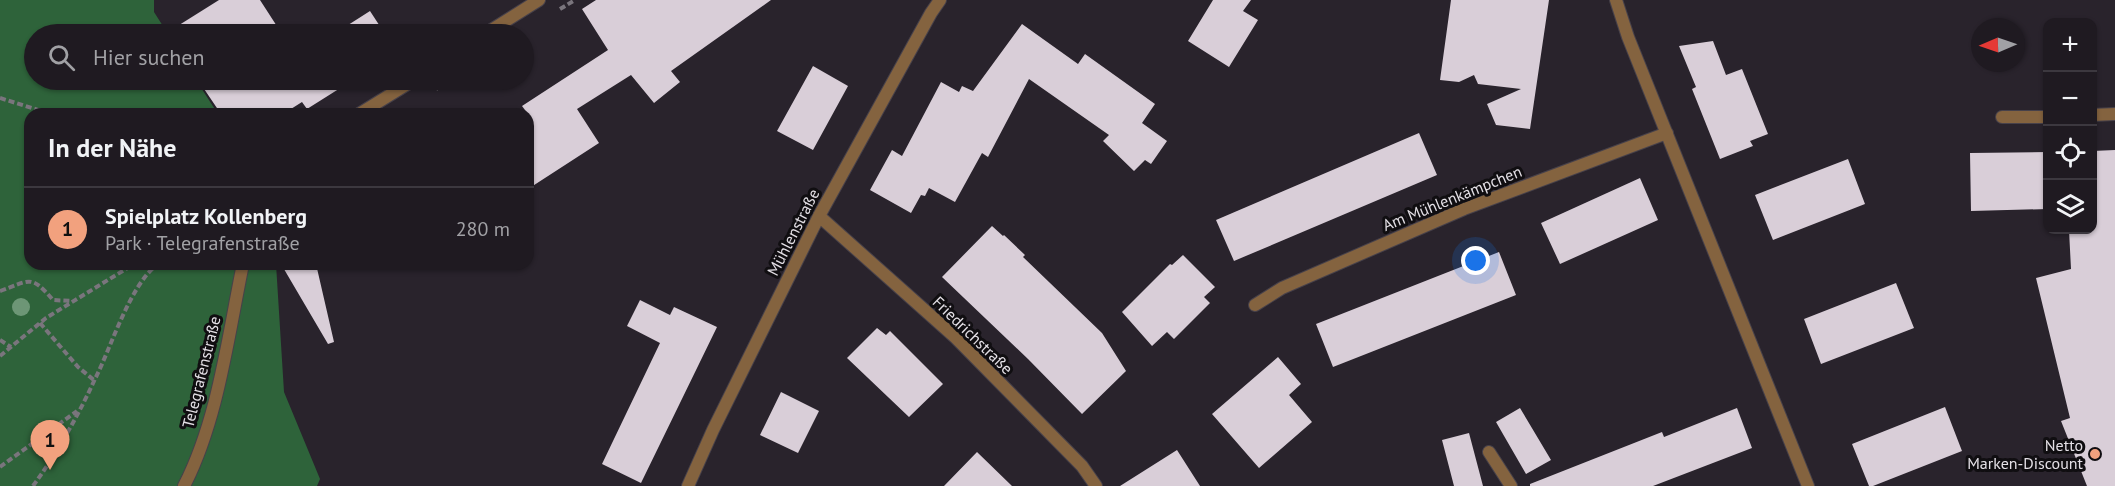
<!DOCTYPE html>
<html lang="de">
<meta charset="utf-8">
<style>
:root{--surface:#1f1a21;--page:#27232a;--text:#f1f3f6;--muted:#a1a1a5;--line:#3c383f;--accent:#f2a17e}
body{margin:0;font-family:"PT Sans",sans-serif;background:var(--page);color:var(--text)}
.controls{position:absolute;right:18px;top:18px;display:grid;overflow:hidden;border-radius:12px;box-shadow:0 2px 4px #0004}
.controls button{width:54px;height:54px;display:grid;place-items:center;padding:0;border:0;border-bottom:2px solid var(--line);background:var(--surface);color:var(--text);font:30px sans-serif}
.compass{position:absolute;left:1971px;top:18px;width:54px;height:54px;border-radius:50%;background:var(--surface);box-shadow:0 2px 4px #0004;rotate:268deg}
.you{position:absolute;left:1476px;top:261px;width:21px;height:21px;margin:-15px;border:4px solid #fff;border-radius:50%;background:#1a73e8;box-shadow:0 0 0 9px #1a73e833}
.badge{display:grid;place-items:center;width:39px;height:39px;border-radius:50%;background:var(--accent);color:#111;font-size:20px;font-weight:700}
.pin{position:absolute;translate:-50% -50px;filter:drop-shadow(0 2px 3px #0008)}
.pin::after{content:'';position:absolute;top:32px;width:21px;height:18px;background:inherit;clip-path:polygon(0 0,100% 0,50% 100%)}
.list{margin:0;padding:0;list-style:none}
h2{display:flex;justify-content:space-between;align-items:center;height:78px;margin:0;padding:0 24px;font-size:26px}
h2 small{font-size:20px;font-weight:400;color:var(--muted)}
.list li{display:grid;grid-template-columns:39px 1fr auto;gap:18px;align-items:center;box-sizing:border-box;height:84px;padding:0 24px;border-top:2px solid var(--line)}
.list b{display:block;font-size:22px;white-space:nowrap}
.list p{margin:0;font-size:20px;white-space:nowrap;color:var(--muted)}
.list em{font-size:20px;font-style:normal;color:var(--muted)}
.icon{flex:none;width:33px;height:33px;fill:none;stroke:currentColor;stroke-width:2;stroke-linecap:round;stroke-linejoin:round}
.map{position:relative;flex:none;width:2115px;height:486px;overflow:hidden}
.search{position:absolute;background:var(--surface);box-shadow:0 2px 4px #0004;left:24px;top:24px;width:510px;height:66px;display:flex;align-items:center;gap:15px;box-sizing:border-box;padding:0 21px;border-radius:33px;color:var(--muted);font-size:22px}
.panel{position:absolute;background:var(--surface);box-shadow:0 2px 4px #0004;left:24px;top:108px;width:510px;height:162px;border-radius:18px}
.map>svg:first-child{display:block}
.forest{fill:#2e633a}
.building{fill:#d9ced8}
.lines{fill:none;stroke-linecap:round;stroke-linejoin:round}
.lane-casing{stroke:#47414a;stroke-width:14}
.street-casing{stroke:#47414a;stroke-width:14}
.path{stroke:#7a757d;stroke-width:4;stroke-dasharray:6 3;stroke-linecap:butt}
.lane{stroke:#84633f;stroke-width:12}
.street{stroke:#84633f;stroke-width:12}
.tree{fill:#6d9676}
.poi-dot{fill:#f2a17e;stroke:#100e11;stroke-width:2}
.labels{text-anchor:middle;stroke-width:6;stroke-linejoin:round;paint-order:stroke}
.street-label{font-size:16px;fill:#e4e0e6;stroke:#100e11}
.poi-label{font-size:16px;fill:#e4e0e6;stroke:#100e11;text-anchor:end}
</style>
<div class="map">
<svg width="2115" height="486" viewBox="0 0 2115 486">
<rect width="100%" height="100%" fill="#29232c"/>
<path class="forest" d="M0,0H154V12L168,34H34V80H196L218,114H30V264H276L284,392L320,479L317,486H0Z"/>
<path class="building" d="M219,0H260L282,34H169L168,32Z
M596,0H771L671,71L680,82L654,103L631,75L577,109L599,143L528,189V114L522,106L608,50L582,9Z
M1213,0H1251L1243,11L1258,20L1229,67L1188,41Z
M1451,0H1549L1530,129L1496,125L1487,104L1521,89L1478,84L1474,75L1459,82L1440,80Z
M370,11L385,34H334Z
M1022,24L1078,64L1085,54L1155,104L1142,123L1167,141L1151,164L1145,160L1134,171L1103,141L1109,135L1029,79L988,157L982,153L955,202L929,188L925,196L921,195L911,213L870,190L892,150L902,156L941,82L959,92L962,86L973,91Z
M1713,41L1726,75L1742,69L1768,134L1750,141L1753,146L1720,159L1692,89L1696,87L1679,46Z
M813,66L848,86L813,150L777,131Z
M198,80H353L307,109L302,102L283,114H221Z
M1419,133L1437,175L1234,261L1216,220Z
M2115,150V486H2087L2061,421L2070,418L2036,278L2071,269L2069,230H2092V151Z
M2048,152V209L1971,211L1970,153Z
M1848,159L1865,204L1773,240L1755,195Z
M1640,178L1658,220L1560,264L1541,223Z
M992,226L1003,236L1004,235L1025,255L1023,257L1102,333L1126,371L1082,414L1028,359L942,277Z
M1499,252L1516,295L1333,367L1316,324Z
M1183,255L1215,287L1204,297L1210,303L1174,339L1167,332L1152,346L1122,312L1170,264L1172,265Z
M281,264H316L334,342L328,344Z
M1896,283L1914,328L1821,364L1804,319Z
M640,300L670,315L674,307L717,327L641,483L602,464L660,343L627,326Z
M877,328L886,335L890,331L943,384L909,417L847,358Z
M1278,357L1301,384L1289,395L1312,422L1259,468L1212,414Z
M781,392L819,411L798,453L760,435Z
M1945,407L1962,451L1873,486H1869L1852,444Z
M1520,408L1551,460L1526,474L1496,422Z
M1737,408L1752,448L1653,486H1530V484L1662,432L1664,437Z
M1469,433L1483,486H1454L1442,440Z
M1177,450L1200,486H1120Z
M977,452L1012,486H944Z"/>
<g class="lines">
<g class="lane-casing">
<path id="lane" d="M2092,115L2115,114
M2002,117H2048
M1489,452L1511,486"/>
</g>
<g class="street-casing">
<path id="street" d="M1616,0L1628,37L1808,486
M485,34L539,0
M359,114L414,80
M819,216L956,338L1082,466L1096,486
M1255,305L1282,288L1464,209L1667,133
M184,486C218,420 228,336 243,264
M688,486L713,430L819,216L931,13L940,0"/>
</g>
<path class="path" d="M560,9L575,0
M436,89L450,80
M0,98L51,114
M0,291C30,281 30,273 53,300L72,301
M40,323L78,367L95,381
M0,340L11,347
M0,356L46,318L134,264
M0,467L77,411
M33,486C57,453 78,416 95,379C111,348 130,284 158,264"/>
<use href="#lane" class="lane"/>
<use href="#street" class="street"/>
</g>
<circle class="tree" cx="21" cy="307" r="9"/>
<circle class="poi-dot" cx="2095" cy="454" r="6"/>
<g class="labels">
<g class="street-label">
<text transform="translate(1452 198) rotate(-22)" y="6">Am Mühlenkämpchen</text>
<text transform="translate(793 232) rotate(-63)" y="6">Mühlenstraße</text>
<text transform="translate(973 335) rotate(44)" y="6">Friedrichstraße</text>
<text transform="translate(201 372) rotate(-76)" y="6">Telegrafenstraße</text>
</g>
<g class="poi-label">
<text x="2083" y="451">Netto<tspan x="2083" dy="18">Marken-Discount</tspan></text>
</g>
</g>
</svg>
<div class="controls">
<button>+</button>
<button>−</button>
<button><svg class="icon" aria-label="locate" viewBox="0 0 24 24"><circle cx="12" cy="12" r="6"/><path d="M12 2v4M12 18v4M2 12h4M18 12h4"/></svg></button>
<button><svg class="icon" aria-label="layers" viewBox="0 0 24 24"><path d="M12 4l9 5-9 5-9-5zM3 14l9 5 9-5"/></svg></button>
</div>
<svg class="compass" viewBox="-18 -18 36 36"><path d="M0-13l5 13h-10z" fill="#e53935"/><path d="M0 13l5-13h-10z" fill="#a1a1a5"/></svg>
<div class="you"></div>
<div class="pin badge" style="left:50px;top:470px">1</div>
<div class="search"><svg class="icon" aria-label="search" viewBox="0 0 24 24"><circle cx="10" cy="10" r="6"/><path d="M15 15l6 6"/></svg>Hier suchen</div>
<section class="panel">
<h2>In der Nähe<small></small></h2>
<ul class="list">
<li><span class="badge">1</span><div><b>Spielplatz Kollenberg</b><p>Park · Telegrafenstraße</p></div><em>280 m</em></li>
</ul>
</section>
</div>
